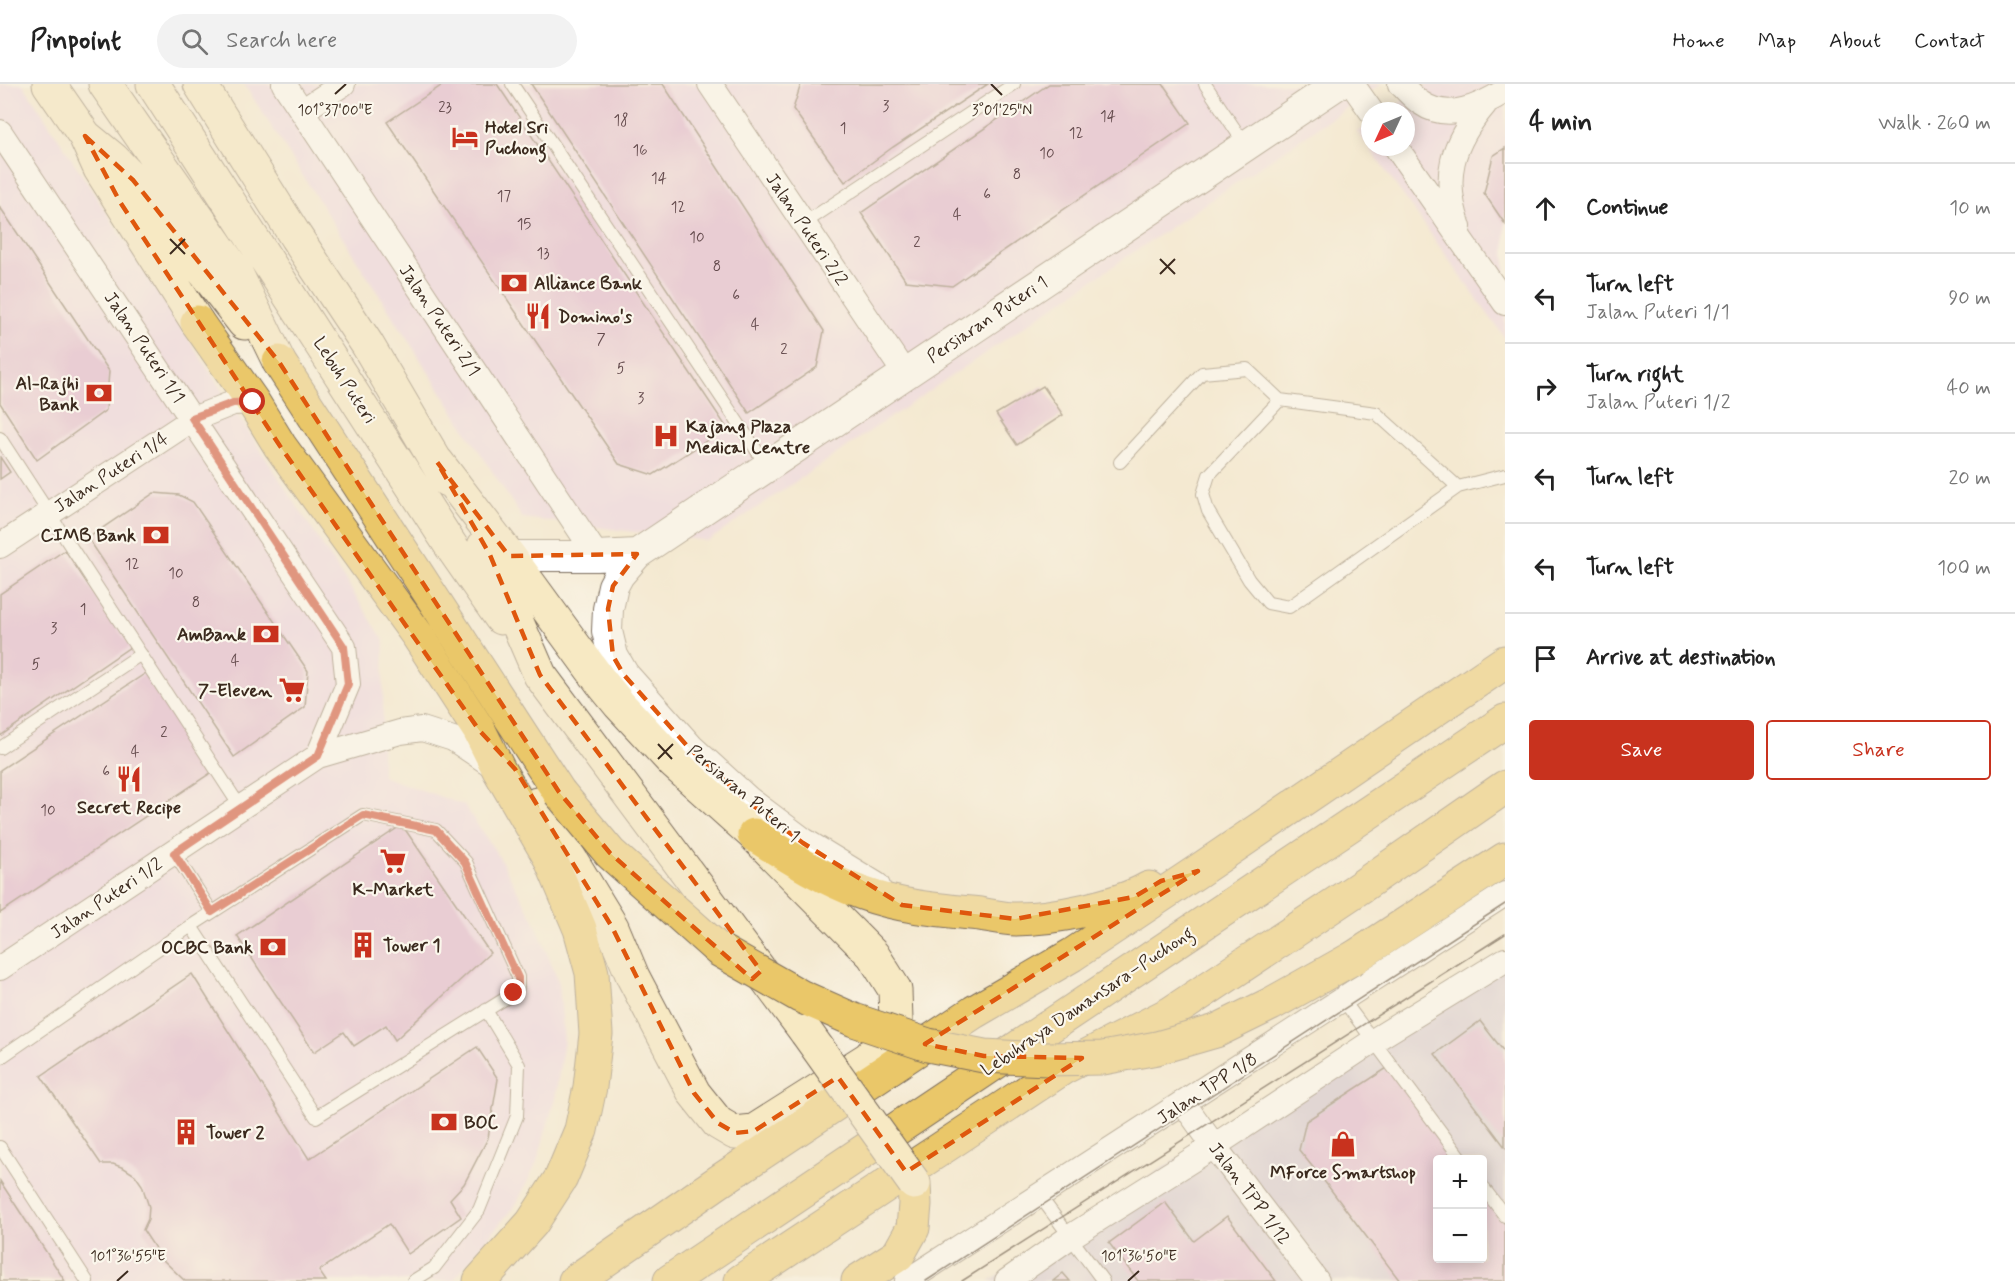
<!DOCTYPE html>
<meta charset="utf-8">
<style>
:root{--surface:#fff;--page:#f2f2f2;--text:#222;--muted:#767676;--line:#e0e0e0;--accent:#c8321e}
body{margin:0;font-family:Mynerve,sans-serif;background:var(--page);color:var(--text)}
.controls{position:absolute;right:18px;bottom:18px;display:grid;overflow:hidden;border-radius:6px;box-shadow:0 3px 15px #0003}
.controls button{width:54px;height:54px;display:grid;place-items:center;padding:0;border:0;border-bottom:2px solid var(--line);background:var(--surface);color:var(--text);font:30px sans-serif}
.compass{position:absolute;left:1361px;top:18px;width:54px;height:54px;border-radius:50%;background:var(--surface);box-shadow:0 3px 15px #0003;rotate:226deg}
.stop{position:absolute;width:18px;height:18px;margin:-14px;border:4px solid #c8321e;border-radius:50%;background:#fff}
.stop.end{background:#c8321e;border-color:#fff;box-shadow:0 2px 6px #0008}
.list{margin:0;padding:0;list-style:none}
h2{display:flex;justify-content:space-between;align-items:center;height:78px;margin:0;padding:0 24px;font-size:26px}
h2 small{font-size:20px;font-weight:400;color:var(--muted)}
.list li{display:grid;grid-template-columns:39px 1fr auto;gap:18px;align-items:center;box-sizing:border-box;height:90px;padding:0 24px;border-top:2px solid var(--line)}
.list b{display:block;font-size:22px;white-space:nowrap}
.list p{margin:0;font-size:20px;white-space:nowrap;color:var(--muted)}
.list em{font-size:20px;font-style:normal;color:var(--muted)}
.actions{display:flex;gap:12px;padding:18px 24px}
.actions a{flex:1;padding:14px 0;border:2px solid var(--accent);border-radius:6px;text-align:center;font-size:21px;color:var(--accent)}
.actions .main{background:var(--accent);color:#fff}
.icon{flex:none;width:33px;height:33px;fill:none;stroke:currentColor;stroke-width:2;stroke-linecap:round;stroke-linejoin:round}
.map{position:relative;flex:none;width:1505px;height:1197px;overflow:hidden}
header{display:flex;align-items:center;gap:36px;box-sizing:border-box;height:84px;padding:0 30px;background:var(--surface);border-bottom:2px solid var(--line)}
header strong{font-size:28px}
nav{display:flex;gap:33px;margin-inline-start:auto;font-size:21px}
.search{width:420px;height:54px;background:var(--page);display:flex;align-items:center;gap:15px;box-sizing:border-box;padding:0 21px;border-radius:33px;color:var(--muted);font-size:22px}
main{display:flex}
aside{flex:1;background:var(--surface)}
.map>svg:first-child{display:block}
.built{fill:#ecd1ea}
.industrial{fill:#cbbfd5;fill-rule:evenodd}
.building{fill:#dbaad4}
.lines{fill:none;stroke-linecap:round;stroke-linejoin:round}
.service-casing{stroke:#7c6d5d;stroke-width:14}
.minor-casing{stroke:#7c6d5d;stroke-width:26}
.tertiary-casing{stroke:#7c6d5d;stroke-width:32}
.secondary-casing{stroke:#7c6d5d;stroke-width:35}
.motorway-casing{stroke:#7c6d5d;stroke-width:35}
.service{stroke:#fff;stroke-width:12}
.minor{stroke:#fff;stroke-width:24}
.tertiary{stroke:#fff;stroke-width:30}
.secondary{stroke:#f7e9c3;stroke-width:33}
.motorway{stroke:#eac769;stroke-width:33}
.tram{stroke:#3b2a1e;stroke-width:1.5}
.secondary-bridge-casing{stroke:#7c6d5d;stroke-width:35;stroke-linecap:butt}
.motorway-bridge-casing{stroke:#7c6d5d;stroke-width:35;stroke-linecap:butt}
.secondary-bridge{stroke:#f7e9c3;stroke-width:33}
.motorway-bridge{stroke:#eac769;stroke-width:33}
.route{stroke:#c8321e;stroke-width:8}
.marked{fill:none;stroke:#df570d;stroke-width:4.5;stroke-dasharray:12 8;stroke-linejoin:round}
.ticks{fill:none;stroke:#3b2a1e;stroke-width:2}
.labels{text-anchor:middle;stroke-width:4.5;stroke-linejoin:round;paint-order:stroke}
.number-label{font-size:15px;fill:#634a4c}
.poi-label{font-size:18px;font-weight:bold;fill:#3b2a1e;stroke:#fbf7ec;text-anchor:start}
.street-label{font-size:18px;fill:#3b2a1e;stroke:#fbf7ec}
.ticks-label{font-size:15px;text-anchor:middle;fill:#3b2a1e;stroke:#fbf7ec;stroke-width:4.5;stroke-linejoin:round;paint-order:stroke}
</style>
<header>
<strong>Pinpoint</strong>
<div class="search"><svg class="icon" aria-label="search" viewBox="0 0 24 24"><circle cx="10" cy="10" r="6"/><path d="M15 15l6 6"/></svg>Search here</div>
<nav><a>Home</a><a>Map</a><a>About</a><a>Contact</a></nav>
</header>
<main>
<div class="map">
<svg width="1505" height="1197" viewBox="0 0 1505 1197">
<rect width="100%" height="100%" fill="#fbf7ec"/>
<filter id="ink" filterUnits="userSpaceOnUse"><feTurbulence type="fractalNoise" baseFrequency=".0167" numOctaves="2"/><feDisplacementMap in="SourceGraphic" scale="12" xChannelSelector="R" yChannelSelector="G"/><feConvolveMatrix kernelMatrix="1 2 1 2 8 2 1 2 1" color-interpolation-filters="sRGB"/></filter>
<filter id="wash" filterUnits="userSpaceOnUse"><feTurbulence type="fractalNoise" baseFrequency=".008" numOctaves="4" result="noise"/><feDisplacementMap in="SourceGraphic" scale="24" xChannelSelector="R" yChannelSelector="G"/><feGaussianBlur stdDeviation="1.35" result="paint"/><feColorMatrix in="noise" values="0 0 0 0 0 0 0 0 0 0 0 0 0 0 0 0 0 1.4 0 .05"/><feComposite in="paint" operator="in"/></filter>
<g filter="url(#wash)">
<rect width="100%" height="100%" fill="#f4e9d1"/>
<path class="built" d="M0,0H23L384,556L382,692L464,721L498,771L534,836L559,899L564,956L555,1015L537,1078L517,1119L453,1197H0Z
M244,0H1382L708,457L522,434Z
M1428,0H1505V254L1357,47L1370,39V63H1406V27H1387Z"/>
<path class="industrial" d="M1505,877V1197H989L1218,1048ZM1438,1076H1482V1174H1438Z"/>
<g id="blocks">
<path class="building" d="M444,0H497L727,344L653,391L619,380L387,38Z
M531,0H663L824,247L817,283L749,329Z
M801,0H988L893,63L845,98L793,25Z
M1049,0H1163L1190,39L952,202L906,197L861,129Z
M1505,64V140L1484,109L1493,72Z
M0,123L109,287L106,326L37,376L0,319Z
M1043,302L1063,331L1017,361L996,330Z
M0,373L10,388L0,395Z
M154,409L179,411L193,418L308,587L305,623L234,673L88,454Z
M65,466L130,563L0,652V510Z
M146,589L212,688L0,829V686Z
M402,741L490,869L395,956L386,941L354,962L344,948L314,968L237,852Z
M192,890L309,1075L477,963L498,995L488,1054L464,1100L450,1115L461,1133L408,1170L389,1140L319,1187L326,1197H185L162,1175L143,1146L148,1135L149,1123L142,1101L135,1091L124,1084L113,1080H101L41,992Z
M1480,937L1505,969V1063L1435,970Z
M1387,984L1457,1076H1438V1174H1482V1110L1505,1140V1197H1400L1328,1102L1299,1066L1306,1037Z
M0,1097L65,1197H0Z
M1165,1118L1194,1157L1227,1132L1276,1197H1138L1109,1159Z
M1063,1189L1070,1197H1053Z"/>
</g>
</g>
<g filter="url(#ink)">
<use href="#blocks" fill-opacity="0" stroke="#7c6d5d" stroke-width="1.5"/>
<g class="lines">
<g class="service-casing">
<path id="service" d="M512,0L767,382
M1205,0L1246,62
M803,140L1014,0
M1280,316L1209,391L1203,410L1208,427L1249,496L1268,519L1289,523L1458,403L1505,391
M0,354L241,724
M1120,378L1202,289L1247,285L1280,316L1376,329L1458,403
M0,664L141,570
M174,769L212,828
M1343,916L1462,1076
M0,974L191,842L363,731L436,746L466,778L518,893V903L514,909L316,1033L191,842
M0,1063L87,1197
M1482,1102L1505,1132
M1039,1111L1103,1197
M413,1197L434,1184L479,1126L517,1032L519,981L486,926"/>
</g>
<g class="minor-casing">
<path id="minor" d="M284,0L597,472
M710,0L905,290
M1352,0L1371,27
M1400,0C1407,6 1413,14 1421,19C1448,38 1481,22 1505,7
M302,27L343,0
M0,48L344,563L348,600L318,672
M1396,63L1505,219
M1459,143C1441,93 1452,59 1485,20
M0,462L193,335L233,319L253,318
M0,884L318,672L400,648L422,645L453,655L498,685
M1184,1020L1214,1062L1317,1197
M907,1197L1505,810
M1007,1197L1070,1153L1214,1062L1373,957L1505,876"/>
</g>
<g class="tertiary-casing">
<path id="tertiary" d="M509,472H597L637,470
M875,803L803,759L747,717L689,664L624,591L613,572L607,547L608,525L613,502L619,491L637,470L1338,0"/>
</g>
<g class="secondary-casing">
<path id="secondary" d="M49,0L85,52L100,85L197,238
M105,0L236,189L279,278
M153,0L451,462L501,534
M200,0L296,153L367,260L447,396
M85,52L113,75L133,96L244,239
M437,378L509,472L601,598L619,620L674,679L754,751L873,871L895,906L896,937L881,960L869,974L754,1047L735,1049L718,1039L694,1009L633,893L612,843L537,720
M484,462L540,591L806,948"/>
</g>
<g class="motorway-casing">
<path id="motorway" d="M197,238L253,318L280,362L418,552L479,646L499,686L550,774L580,845L592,889L596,950L590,1003L581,1046L561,1094L532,1139L480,1197
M279,278L559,708
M754,751C789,773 823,795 862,809C900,823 940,826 980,830C992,832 1004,835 1016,835C1053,835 1118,822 1149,804
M1355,873L1505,775
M575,1197L718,1098L974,928L1072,871L1198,787L1505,578
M670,1197L1505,637
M741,1197L1063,984L1171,929L1362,802L1505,703
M858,1197L898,1171L913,1144L915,1120L914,1099"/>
</g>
<use href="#service" class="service"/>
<use href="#minor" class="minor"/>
<use href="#tertiary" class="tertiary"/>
<use href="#secondary" class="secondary"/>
<use href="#motorway" class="motorway"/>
<path class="tram" d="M926,1197L1505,820
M962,1197L1505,850"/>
<g class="secondary-bridge-casing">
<path id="secondary-bridge" d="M806,948L914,1099"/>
</g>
<g class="motorway-bridge-casing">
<path id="motorway-bridge" d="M559,708L610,769L719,866L800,912L854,936L928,961L984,972L1047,975L1103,974L1157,964L1216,947L1271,920L1355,873"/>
</g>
<use href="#secondary-bridge" class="secondary-bridge"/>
<use href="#motorway-bridge" class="motorway-bridge"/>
</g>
</g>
<g class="lines" filter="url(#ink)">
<path class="route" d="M253,318L233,319L192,334L344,563L348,600L318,672L174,769L212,828L363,731L436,746L465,778L518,894V903L514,909"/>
</g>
<path d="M0 0H1505V1197H0ZM85,52L133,96L279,278L559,708L610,769L752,895L761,887L540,591L490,471L437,378L509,472L637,470L613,502L608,525L613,572L624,591L689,664L747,717L803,759L902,821L1015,835L1134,813L1161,797L1198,787L925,960L984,972L1082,974L906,1088L838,993L754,1047L735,1049L718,1039L694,1009L612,843L515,685L479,646L280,362L120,118Z" fill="#f4e9d1" fill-opacity=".55" fill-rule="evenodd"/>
<path class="marked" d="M85,52L133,96L279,278L559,708L610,769L752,895L761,887L540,591L490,471L437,378L509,472L637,470L613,502L608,525L613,572L624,591L689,664L747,717L803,759L902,821L1015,835L1134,813L1161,797L1198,787L925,960L984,972L1082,974L906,1088L838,993L754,1047L735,1049L718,1039L694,1009L612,843L515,685L479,646L280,362L120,118Z"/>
<path class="ticks" d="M991,0L1002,11M335,10L346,0M170,155L185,170M170,170L185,155M1160,175L1175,190M1160,190L1175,175M658,660L672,675M658,675L673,660M117,1197L128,1187M1128,1197L1139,1187"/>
<defs>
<g id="hotel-bare" transform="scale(2.07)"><path d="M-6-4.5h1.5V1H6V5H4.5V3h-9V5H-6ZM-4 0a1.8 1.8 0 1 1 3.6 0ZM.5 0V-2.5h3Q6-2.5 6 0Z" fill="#c8321e" stroke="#fbf7ec" stroke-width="2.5" paint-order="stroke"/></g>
<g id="bank-bare" transform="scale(2.07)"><path d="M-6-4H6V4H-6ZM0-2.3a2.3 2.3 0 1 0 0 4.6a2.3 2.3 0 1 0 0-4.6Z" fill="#c8321e" stroke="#fbf7ec" stroke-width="2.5" paint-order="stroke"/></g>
<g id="restaurant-bare" transform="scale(2.07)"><path d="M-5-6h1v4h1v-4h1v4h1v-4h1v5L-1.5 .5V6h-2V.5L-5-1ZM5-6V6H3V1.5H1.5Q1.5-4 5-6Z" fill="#c8321e" stroke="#fbf7ec" stroke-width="2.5" paint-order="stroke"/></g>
<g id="hospital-bare" transform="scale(2.07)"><path d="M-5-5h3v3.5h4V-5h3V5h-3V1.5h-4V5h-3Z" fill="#c8321e" stroke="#fbf7ec" stroke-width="2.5" paint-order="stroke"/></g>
<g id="supermarket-bare" transform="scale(2.07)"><path d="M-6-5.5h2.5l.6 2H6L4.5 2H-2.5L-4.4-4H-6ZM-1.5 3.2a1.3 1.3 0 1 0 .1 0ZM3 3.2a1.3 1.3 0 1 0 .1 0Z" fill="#c8321e" stroke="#fbf7ec" stroke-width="2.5" paint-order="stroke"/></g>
<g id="building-bare" transform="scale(2.07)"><path d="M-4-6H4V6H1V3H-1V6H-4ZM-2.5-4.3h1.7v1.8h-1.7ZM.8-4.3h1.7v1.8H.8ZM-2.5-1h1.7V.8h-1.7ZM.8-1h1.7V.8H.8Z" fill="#c8321e" stroke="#fbf7ec" stroke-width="2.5" paint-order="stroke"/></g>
<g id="shop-bare" transform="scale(2.07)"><path d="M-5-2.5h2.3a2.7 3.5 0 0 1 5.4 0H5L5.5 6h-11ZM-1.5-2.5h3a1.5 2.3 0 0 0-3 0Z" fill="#c8321e" stroke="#fbf7ec" stroke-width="2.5" paint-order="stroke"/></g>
</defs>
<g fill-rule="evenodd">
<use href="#hotel-bare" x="465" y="53"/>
<use href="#bank-bare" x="514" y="199"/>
<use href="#restaurant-bare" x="538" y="232"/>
<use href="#bank-bare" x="99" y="309"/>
<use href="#hospital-bare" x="666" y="352"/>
<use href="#bank-bare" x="156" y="451"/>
<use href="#bank-bare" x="266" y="550"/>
<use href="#supermarket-bare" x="292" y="606"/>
<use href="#restaurant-bare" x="129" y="695"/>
<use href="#supermarket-bare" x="393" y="777"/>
<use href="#building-bare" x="363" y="861"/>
<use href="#bank-bare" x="273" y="863"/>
<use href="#bank-bare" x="444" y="1038"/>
<use href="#building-bare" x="186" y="1048"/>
<use href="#shop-bare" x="1343" y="1060"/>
</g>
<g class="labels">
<g class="number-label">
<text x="886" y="27">3</text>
<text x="445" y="28">23</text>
<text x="1108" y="37">14</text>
<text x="621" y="41">18</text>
<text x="843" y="49">1</text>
<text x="1076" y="54">12</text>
<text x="640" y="71">16</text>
<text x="1047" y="74">10</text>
<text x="1017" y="95">8</text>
<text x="659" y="99">14</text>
<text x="987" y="115">6</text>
<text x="504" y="117">17</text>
<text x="678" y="128">12</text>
<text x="957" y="135">4</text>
<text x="524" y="145">15</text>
<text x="697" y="158">10</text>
<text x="917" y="163">2</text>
<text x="543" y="174">13</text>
<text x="717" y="187">8</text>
<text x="736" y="216">6</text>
<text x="755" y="245">4</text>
<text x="601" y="260">7</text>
<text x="784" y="270">2</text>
<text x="621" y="289">5</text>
<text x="641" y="319">3</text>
<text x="132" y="485">12</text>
<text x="176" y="494">10</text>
<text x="196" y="523">8</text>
<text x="83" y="530">1</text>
<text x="54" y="549">3</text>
<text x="235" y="581">4</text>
<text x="36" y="585">5</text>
<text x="164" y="653">2</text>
<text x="135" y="672">4</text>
<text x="106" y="692">6</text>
<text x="48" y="731">10</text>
</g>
<g class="poi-label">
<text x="485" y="49">Hotel Sri<tspan x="485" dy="21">Puchong</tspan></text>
<text x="534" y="205">Alliance Bank</text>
<text x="558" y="238">Domino's</text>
<text x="79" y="305" text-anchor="end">Al-Rajhi<tspan x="79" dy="21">Bank</tspan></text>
<text x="686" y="348">Kajang Plaza<tspan x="686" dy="21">Medical Centre</tspan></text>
<text x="136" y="457" text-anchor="end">CIMB Bank</text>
<text x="246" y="556" text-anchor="end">AmBank</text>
<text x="272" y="612" text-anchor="end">7-Eleven</text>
<text x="129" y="729" text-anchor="middle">Secret Recipe</text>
<text x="393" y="811" text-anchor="middle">K-Market</text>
<text x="383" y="867">Tower 1</text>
<text x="253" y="869" text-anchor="end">OCBC Bank</text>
<text x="464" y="1044">BOC</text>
<text x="206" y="1054">Tower 2</text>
<text x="1343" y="1094" text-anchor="middle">MForce Smartshop</text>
</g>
<g class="street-label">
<text transform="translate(807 145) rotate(56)" y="6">Jalan Puteri 2/2</text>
<text transform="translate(987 235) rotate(-34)" y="6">Persiaran Puteri 1</text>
<text transform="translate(440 236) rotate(56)" y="6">Jalan Puteri 2/1</text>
<text transform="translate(145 263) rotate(56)" y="6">Jalan Puteri 1/1</text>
<text transform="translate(345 296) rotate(57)" y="6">Lebuh Puteri</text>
<text transform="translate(111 388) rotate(-33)" y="6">Jalan Puteri 1/4</text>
<text transform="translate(744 709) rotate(40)" y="6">Persiaran Puteri 1</text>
<text transform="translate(106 814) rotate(-34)" y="6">Jalan Puteri 1/2</text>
<text transform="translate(1087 917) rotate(-34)" y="6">Lebuhraya Damansara–Puchong</text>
<text transform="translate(1207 1004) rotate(-33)" y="6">Jalan TPP 1/8</text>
<text transform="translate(1250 1109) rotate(53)" y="6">Jalan TPP 1/12</text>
</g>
</g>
<g class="ticks-label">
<text x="335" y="31">101°37'00"E</text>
<text x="1002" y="31">3°01'25"N</text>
<text x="128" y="1177">101°36'55"E</text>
<text x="1139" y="1177">101°36'50"E</text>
</g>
</svg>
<div class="controls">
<button>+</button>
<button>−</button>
</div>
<svg class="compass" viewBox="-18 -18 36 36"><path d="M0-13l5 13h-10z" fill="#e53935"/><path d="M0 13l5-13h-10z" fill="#767676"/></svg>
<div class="stop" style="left:253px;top:318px"></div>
<div class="stop end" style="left:514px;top:909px"></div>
</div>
<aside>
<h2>4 min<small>Walk · 260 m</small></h2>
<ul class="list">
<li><svg class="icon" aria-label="ahead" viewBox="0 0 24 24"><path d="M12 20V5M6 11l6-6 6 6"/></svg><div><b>Continue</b></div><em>10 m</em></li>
<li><svg class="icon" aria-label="left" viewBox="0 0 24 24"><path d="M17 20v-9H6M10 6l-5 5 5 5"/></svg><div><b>Turn left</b><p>Jalan Puteri 1/1</p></div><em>90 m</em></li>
<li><svg class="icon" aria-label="right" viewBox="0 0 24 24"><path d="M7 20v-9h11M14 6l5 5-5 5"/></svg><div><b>Turn right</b><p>Jalan Puteri 1/2</p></div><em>40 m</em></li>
<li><svg class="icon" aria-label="left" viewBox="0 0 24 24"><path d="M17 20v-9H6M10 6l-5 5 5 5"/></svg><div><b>Turn left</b></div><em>20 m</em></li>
<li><svg class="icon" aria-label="left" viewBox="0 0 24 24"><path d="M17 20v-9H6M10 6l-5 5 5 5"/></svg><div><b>Turn left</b></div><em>100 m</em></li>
<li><svg class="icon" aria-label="arrive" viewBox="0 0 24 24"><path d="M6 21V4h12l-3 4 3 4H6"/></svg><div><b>Arrive at destination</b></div></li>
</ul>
<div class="actions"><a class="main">Save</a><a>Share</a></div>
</aside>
</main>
